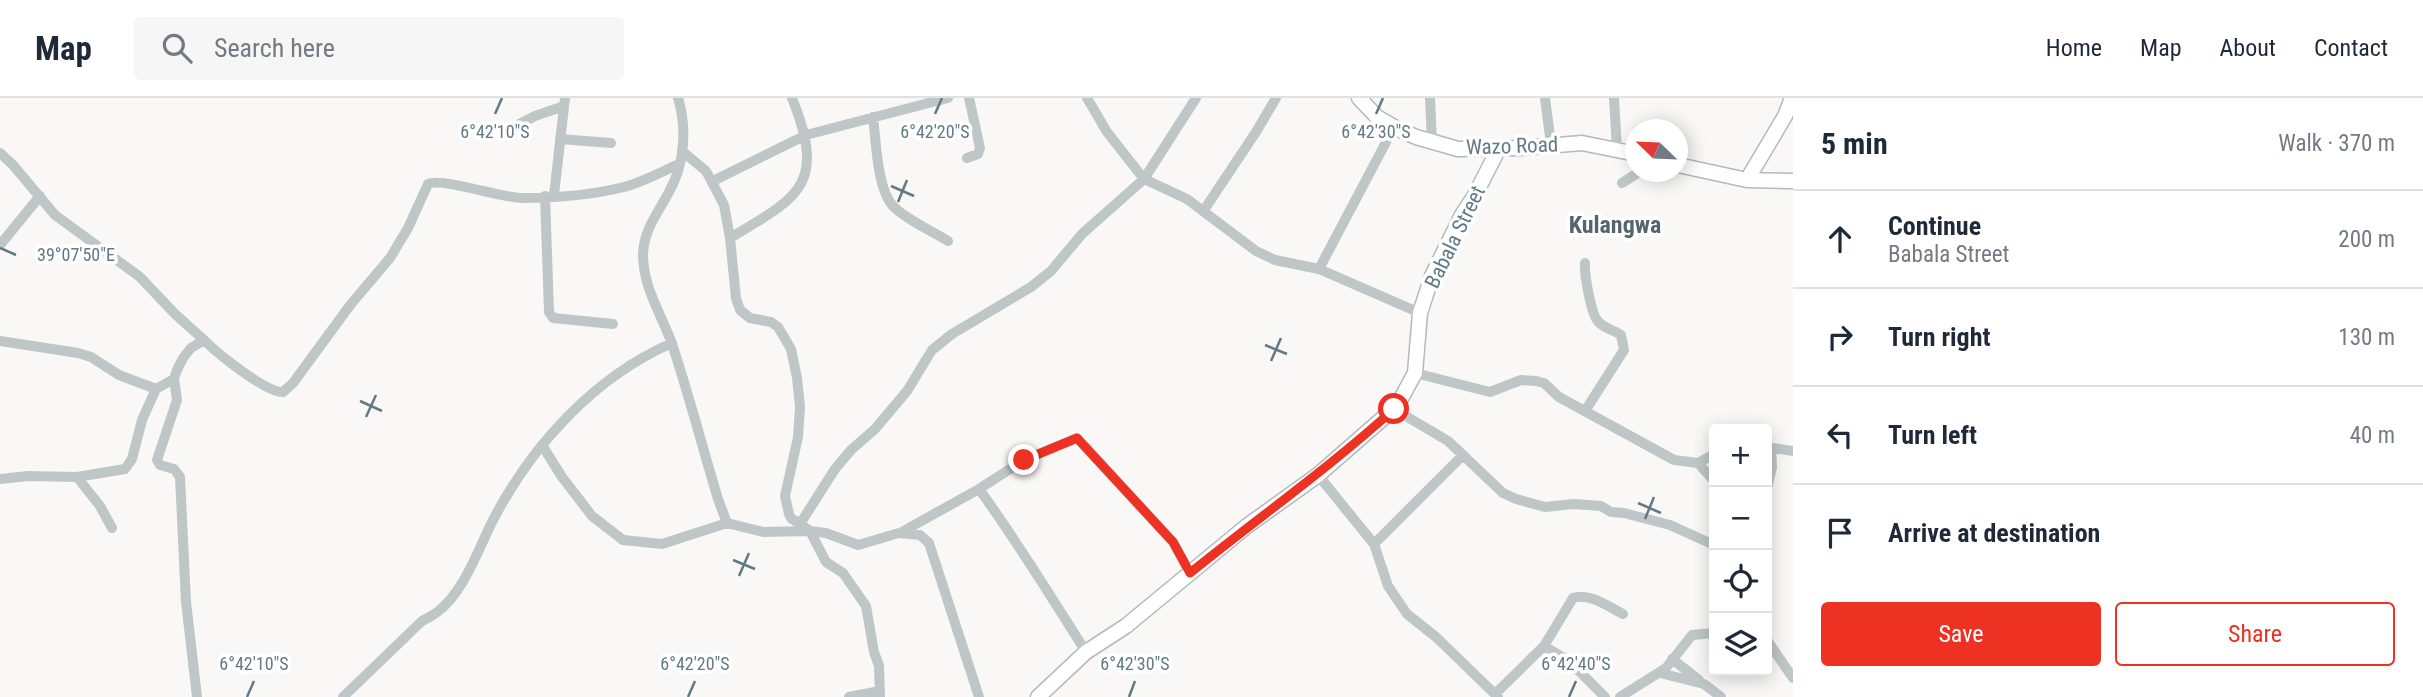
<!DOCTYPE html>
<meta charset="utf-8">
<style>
:root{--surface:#fff;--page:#f6f6f7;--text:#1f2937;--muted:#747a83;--line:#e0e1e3;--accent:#ed3122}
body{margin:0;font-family:"Roboto Condensed",sans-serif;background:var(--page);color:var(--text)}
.controls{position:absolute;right:21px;bottom:21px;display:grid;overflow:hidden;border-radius:7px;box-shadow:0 4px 18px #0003}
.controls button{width:63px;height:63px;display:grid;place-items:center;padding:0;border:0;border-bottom:2px solid var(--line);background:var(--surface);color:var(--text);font:35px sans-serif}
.compass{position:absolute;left:1625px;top:21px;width:63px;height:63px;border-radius:50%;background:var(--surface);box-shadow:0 4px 18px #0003;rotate:293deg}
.stop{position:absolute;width:21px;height:21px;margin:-16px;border:5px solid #ed3122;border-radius:50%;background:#fff}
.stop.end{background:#ed3122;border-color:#fff;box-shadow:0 2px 7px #0008}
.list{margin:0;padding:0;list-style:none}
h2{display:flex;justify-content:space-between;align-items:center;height:91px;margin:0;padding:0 28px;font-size:30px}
h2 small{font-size:23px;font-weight:400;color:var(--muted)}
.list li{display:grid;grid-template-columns:46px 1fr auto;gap:21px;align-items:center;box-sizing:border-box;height:98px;padding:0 28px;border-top:2px solid var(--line)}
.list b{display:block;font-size:26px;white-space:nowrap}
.list p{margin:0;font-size:23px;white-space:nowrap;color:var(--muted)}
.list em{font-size:23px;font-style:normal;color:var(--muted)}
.actions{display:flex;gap:14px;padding:21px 28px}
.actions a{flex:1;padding:16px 0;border:2px solid var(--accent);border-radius:7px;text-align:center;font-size:24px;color:var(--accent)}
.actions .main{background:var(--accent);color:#fff}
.icon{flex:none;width:38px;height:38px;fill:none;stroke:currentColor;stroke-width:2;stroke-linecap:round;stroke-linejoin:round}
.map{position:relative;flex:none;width:1793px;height:599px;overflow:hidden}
header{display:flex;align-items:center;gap:42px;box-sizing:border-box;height:98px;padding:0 35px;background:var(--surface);border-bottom:2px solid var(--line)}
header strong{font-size:33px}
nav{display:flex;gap:38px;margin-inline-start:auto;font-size:24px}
.search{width:490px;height:63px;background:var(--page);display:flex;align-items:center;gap:18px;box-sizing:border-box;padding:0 24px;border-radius:7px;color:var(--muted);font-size:26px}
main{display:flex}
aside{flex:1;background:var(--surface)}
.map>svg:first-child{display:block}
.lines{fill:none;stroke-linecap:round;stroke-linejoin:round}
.secondary-casing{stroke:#b1babd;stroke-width:17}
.street{stroke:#bfc6c8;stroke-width:10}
.secondary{stroke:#fff;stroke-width:14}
.route{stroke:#ed3122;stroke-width:9}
.ticks{fill:none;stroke:#627a83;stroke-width:2.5}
.labels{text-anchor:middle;stroke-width:7;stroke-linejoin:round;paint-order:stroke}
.street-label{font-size:21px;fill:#627a83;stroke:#fff}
.quarter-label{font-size:24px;font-weight:bold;fill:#54666d;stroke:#fff}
.ticks-label{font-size:18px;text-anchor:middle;fill:#627a83;stroke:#fff;stroke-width:7;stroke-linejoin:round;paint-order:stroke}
</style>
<header>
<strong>Map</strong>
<div class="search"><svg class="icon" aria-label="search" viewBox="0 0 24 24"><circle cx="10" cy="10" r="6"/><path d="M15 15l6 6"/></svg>Search here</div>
<nav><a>Home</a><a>Map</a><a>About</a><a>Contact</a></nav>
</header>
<main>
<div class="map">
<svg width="1793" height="599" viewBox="0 0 1793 599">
<rect width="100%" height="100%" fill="#f9f8f6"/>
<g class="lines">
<g class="secondary-casing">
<path id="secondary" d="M1359,0L1377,19L1394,29L1416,39L1458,51L1520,50L1582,45L1636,56
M1678,67L1747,82L1793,83
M1747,82L1785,18L1792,0
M1038,599L1086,554L1126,528L1247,428L1318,377L1397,308L1415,275L1420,215L1432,178L1462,117L1474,99L1499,50"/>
</g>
<path class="street" d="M678,0C687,29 685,66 669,94C658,115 644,131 643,156C643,193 664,219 674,252C690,301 703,351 718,401L727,425
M1087,0L1107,34L1144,81L1187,101L1256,153L1275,162L1319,171L1420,215
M1430,0L1432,44
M1545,0L1551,46
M1614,0L1617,51
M873,19C876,42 877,91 893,108C905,121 932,133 948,143
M512,30L535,18L564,8
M560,41L611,45
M682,53L706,73L724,107L730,140L736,200L740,212L750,220L771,224L778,229L791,251L797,280L800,309L798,339L785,398L789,416L791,420L810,433L826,464L843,475L866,508L874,554L879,568L880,599
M0,55L13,67L55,117L140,179L175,216L204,242
M967,60L978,56L980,50L969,0
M713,83L806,37L948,0
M1622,85L1639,74
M554,97L565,0
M545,98L549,214L553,220L613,226
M1204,112L1256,34L1276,0
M730,140C801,98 826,86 792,0
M0,147L40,98
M1585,165C1584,176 1591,214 1597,222C1602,230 1614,232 1621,237L1624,252L1585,313
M1319,171L1394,29
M0,243L78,255L91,259L119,277L156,291L174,281
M1415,275L1490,294L1521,282L1536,283L1544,285L1559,299L1674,362L1698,365L1714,356
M1394,311L1448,343L1463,357
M542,347L562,379L592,418L623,442L662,446L727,425L763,434L810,433L826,435L858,447L899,435L920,437L929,445L979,599
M1767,349L1793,353
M1698,365L1714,383
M1318,377L1374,446L1388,488L1407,516L1436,539L1498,599
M77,379L100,408L112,430
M0,381L28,378L77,379L125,371L132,361L142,322L156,291
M1767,390L1772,369L1771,350
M979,391L1024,362L1077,340L1173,444L1190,475
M800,426L835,371L851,352L875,331L907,293L932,252L952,236L1031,189L1051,173L1082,136L1144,81L1196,0
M900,435L979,391C1017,443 1051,499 1086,554
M1374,446L1463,357L1503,395L1516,401L1545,409L1573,406L1601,408L1611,414L1624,415L1670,427L1714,447
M1767,542L1793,580
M1544,548L1569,563L1605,599
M1672,561L1699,582
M1660,575L1704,586L1721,599
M1495,596L1544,548L1573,500C1589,494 1609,509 1623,516
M197,599L186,504L180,379L174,371L160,367L157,362L177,302L174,281L177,272L183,260L191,250L204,242C217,255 266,295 283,294L293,285L351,206L390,160L408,130L428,86C442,79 500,100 522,100C555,100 592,97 624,89C643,84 661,74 679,66
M343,599L422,523C427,520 432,518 436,515C463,496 478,452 492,424C531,348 594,279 672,245
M849,599L880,593
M1620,599L1666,570L1692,537L1714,535"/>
<use href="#secondary" class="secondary"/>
</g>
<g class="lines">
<path class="route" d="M1024,362L1077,340L1173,444L1190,475C1258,420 1329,370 1394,311"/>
</g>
<path class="ticks" d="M495,16L502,0M935,16L942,0M1376,16L1383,0M891,88L914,98M898,104L907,82M0,150L16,157M1265,247L1287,256M1271,263L1281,240M360,303L382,313M366,319L376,297M1638,405L1661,415M1645,421L1654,399M733,462L755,471M739,478L749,455M247,599L254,583M688,599L695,583M1129,599L1135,583M1569,599L1576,583"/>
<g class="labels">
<g class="street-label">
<text transform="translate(1512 48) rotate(-2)" y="7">Wazo Road</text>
<text transform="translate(1455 139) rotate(-64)" y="7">Babala Street</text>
</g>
<g class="quarter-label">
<text x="1615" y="135">Kulangwa</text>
</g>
</g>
<g class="ticks-label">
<text x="495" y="40">6°42'10"S</text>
<text x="935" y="40">6°42'20"S</text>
<text x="1376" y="40">6°42'30"S</text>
<text x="76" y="163">39°07'50"E</text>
<text x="254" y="572">6°42'10"S</text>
<text x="695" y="572">6°42'20"S</text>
<text x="1135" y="572">6°42'30"S</text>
<text x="1576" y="572">6°42'40"S</text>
</g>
</svg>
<div class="controls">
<button>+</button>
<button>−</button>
<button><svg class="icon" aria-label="locate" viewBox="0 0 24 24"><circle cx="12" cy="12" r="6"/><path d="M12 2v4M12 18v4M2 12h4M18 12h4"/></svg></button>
<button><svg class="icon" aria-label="layers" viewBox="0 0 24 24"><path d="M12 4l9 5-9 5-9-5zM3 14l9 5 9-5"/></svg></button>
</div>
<svg class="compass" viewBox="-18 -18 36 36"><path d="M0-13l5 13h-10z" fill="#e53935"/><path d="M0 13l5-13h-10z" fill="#747a83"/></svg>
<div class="stop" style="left:1394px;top:311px"></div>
<div class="stop end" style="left:1024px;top:362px"></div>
</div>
<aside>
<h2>5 min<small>Walk · 370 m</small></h2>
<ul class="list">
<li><svg class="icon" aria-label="ahead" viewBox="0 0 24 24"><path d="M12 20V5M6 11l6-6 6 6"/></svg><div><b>Continue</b><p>Babala Street</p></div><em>200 m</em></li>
<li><svg class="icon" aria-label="right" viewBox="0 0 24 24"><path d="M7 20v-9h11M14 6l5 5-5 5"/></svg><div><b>Turn right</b></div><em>130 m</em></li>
<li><svg class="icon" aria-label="left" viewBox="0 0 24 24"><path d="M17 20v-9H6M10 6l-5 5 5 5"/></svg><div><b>Turn left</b></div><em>40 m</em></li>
<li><svg class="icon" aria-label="arrive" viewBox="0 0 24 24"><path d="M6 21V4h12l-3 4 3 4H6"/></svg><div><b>Arrive at destination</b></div></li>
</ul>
<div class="actions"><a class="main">Save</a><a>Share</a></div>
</aside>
</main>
